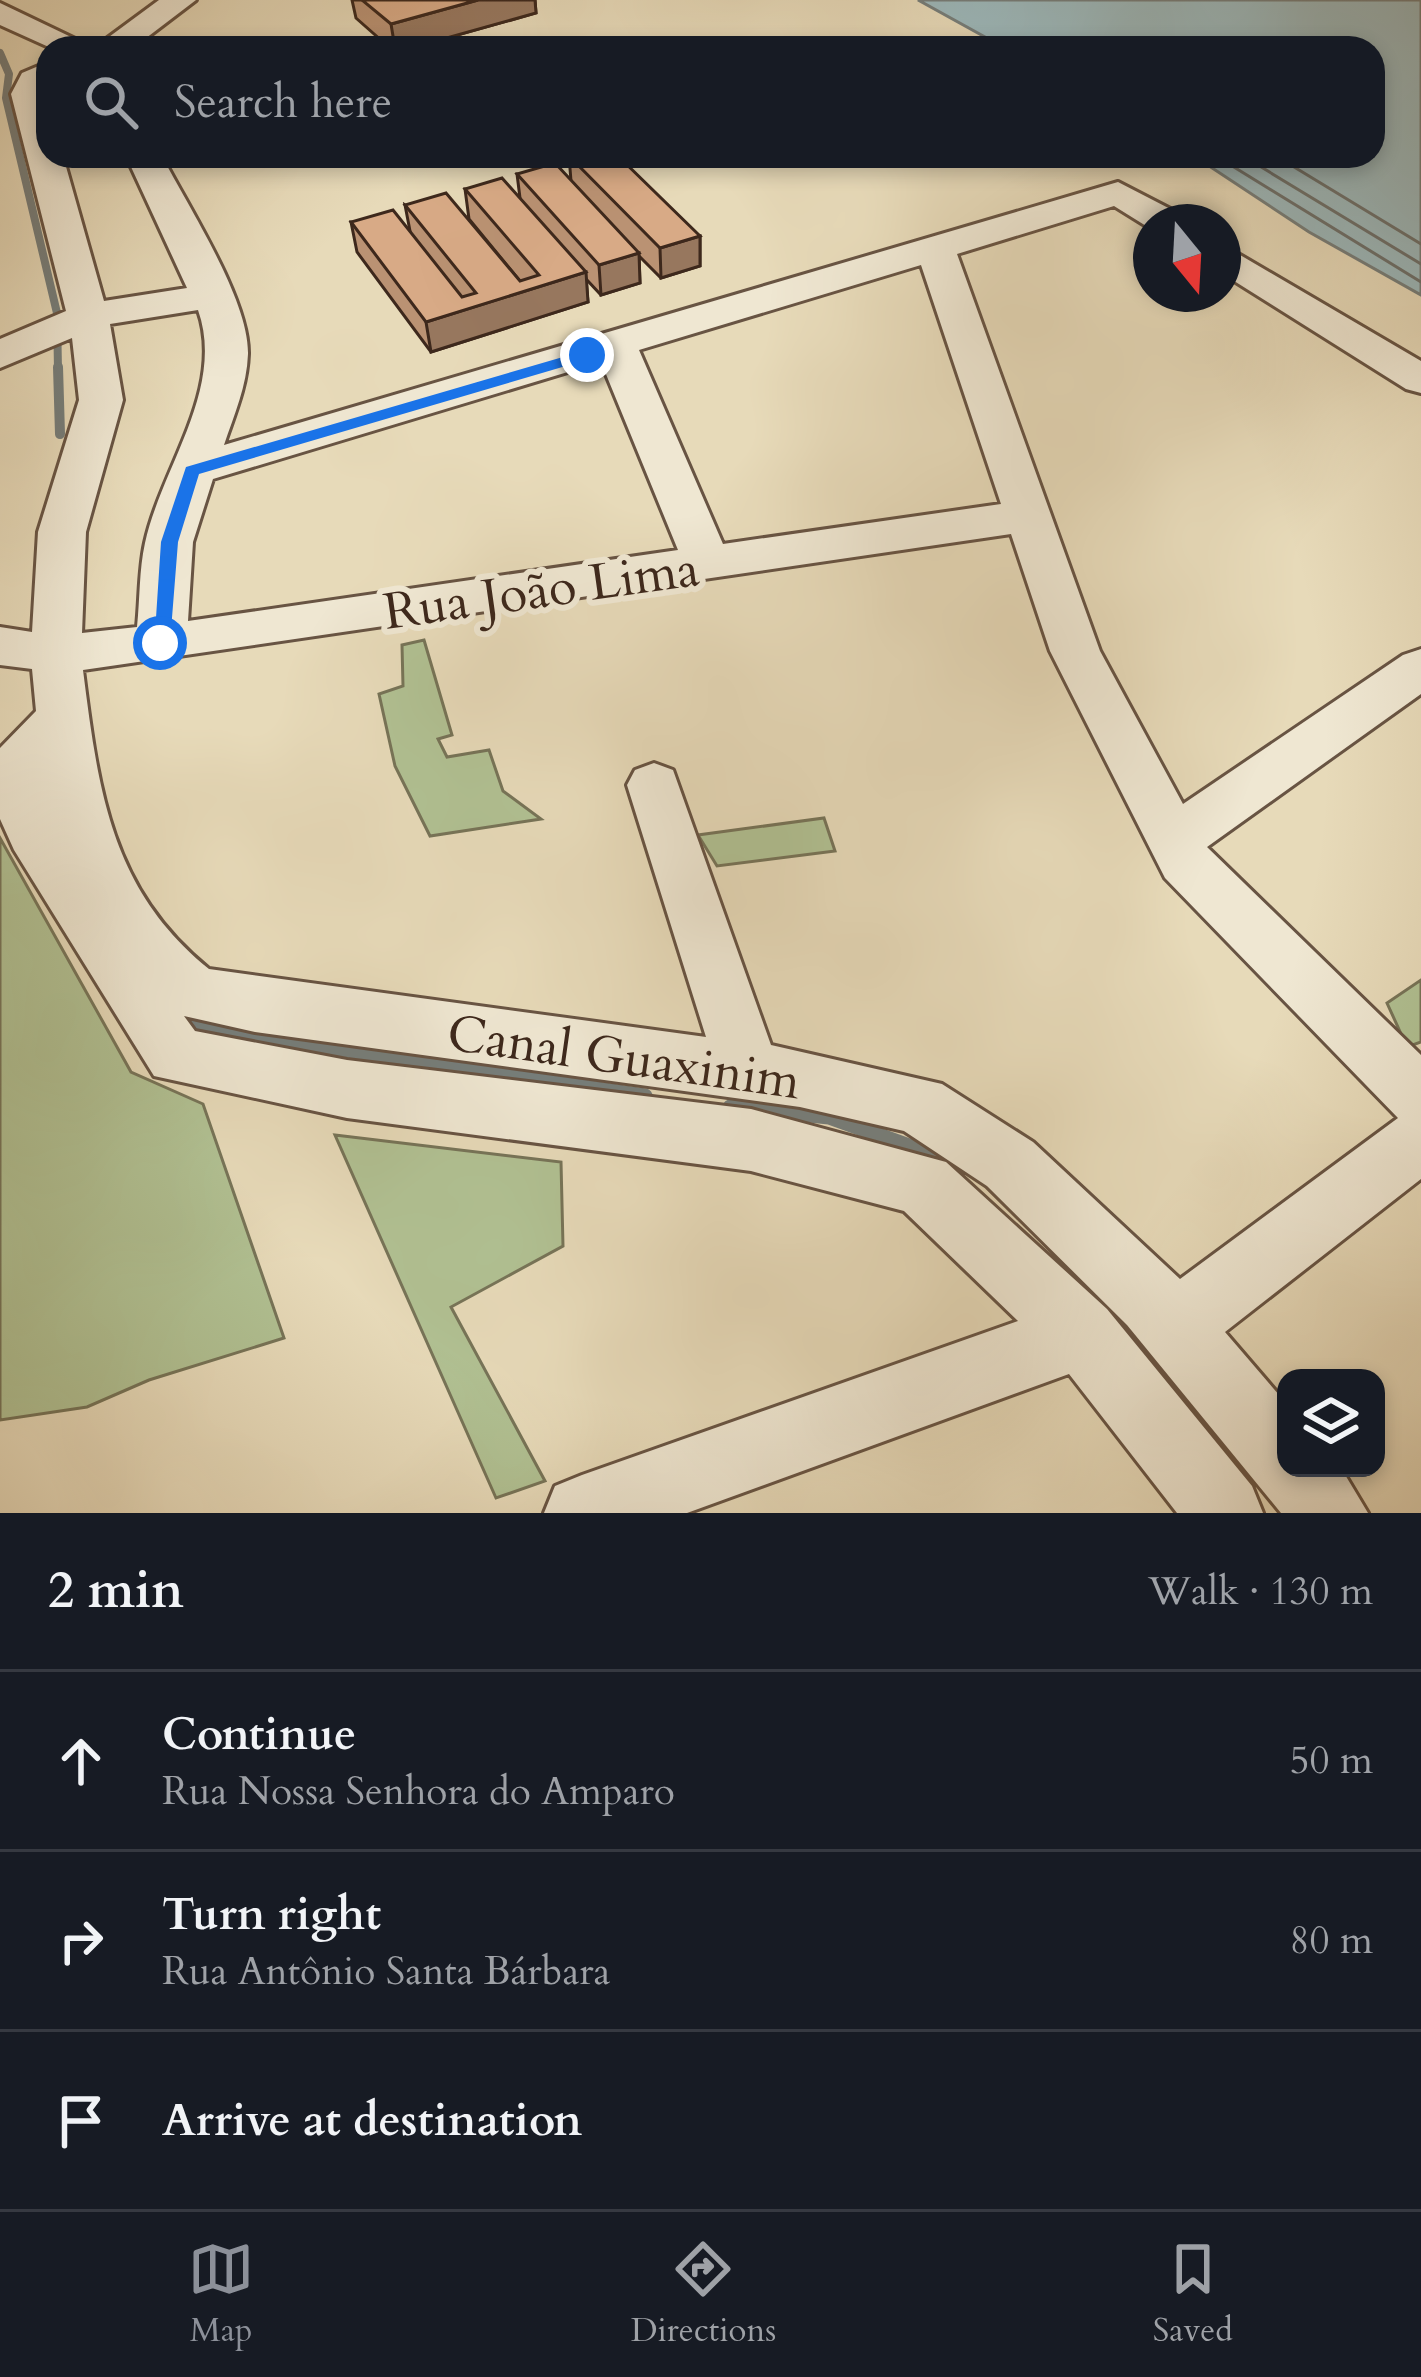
<!DOCTYPE html>
<meta charset="utf-8">
<style>
:root{--surface:#171b24;--page:#20242c;--text:#f1f3f6;--muted:#9ea1a6;--line:#363941;--accent:#8c9099}
body{margin:0;font-family:Cardo,serif;background:var(--page);color:var(--text)}
.controls{position:absolute;right:36px;bottom:36px;display:grid;overflow:hidden;border-radius:24px;box-shadow:0 6px 18px #0003}
.controls button{width:108px;height:108px;display:grid;place-items:center;padding:0;border:0;border-bottom:3px solid var(--line);background:var(--surface);color:var(--text);font:60px sans-serif}
.compass{position:absolute;left:1133px;top:204px;width:108px;height:108px;border-radius:50%;background:var(--surface);box-shadow:0 6px 18px #0003;rotate:162deg}
.stop{position:absolute;width:36px;height:36px;margin:-27px;border:9px solid #1a73e8;border-radius:50%;background:#fff}
.stop.end{background:#1a73e8;border-color:#fff;box-shadow:0 3px 12px #0008}
.list{margin:0;padding:0;list-style:none}
h2{display:flex;justify-content:space-between;align-items:center;height:156px;margin:0;padding:0 48px;font-size:51px}
h2 small{font-size:39px;font-weight:400;color:var(--muted)}
.list li{display:grid;grid-template-columns:78px 1fr auto;gap:36px;align-items:center;box-sizing:border-box;height:180px;padding:0 48px;border-top:3px solid var(--line)}
.list b{display:block;font-size:45px;white-space:nowrap}
.list p{margin:0;font-size:39px;white-space:nowrap;color:var(--muted)}
.list em{font-size:39px;font-style:normal;color:var(--muted)}
.icon{flex:none;width:66px;height:66px;fill:none;stroke:currentColor;stroke-width:2;stroke-linecap:round;stroke-linejoin:round}
.map{position:relative;flex:none;width:1421px;height:1513px;overflow:hidden}
.search{position:absolute;background:var(--surface);box-shadow:0 6px 18px #0003;left:36px;right:36px;top:36px;height:132px;display:flex;align-items:center;gap:30px;box-sizing:border-box;padding:0 42px;border-radius:36px;color:var(--muted);font-size:45px}
.sheet{height:696px;background:var(--surface)}
nav{display:flex;justify-content:space-around;align-items:center;box-sizing:border-box;height:168px;border-top:3px solid var(--line);background:var(--surface);font-size:33px;color:var(--muted)}
nav a{display:grid;justify-items:center;gap:6px}
nav .on{color:var(--accent)}
.map>svg:first-child{display:block}
.green{fill:#b1c193;stroke:#777458;stroke-width:3}
.water{fill:#9cb8bb;stroke:#767e7b;stroke-width:3}
.lines{fill:none;stroke-linecap:round;stroke-linejoin:round}
.shore{stroke:#6c706c;stroke-width:3}
.stream-far2{stroke:#767e7b;stroke-width:8}
.stream-far1{stroke:#767e7b;stroke-width:10}
.stream{stroke:#767e7b;stroke-width:15}
.minor-casing{stroke:#685443;stroke-width:6}
.minor{fill:#efe7d2;fill-rule:evenodd}
.wall{fill:#ba9273;stroke:#3d281c;stroke-width:3}
.shaded-wall{fill:#97775e;stroke:#3d281c;stroke-width:3}
.building{fill:#d8aa86;stroke:#3d281c;stroke-width:3}
.route{fill:#1a73e8}
.labels{text-anchor:middle;stroke-width:12;stroke-linejoin:round;paint-order:stroke}
.street-label{font-size:51px;fill:#3d281c;stroke:#efe7d2}
</style>
<div class="map">
<svg width="1421" height="1513" viewBox="0 0 1421 1513">
<rect width="100%" height="100%" fill="#e7dab9"/>
<filter id="stains"><feTurbulence type="fractalNoise" baseFrequency=".00167" numOctaves="4"/><feColorMatrix values="0 0 0 0 .2 0 0 0 0 .09 0 0 0 0 .02 0 0 0 .5 -.17"/></filter>
<radialGradient id="worn" r=".72"><stop offset=".6" stop-color="#630" stop-opacity="0"/><stop offset="1" stop-color="#630" stop-opacity=".3"/></radialGradient>
<path class="green" d="M424,640L452,735L438,739L447,757L489,750L503,791L541,819L430,836L395,766L379,694L403,686L402,645Z
M824,818L835,851L717,866L698,835Z
M0,838L131,1072L203,1104L284,1338L149,1380L87,1407L0,1420Z
M1421,980V1042L1407,1047L1387,1003Z
M335,1135L561,1162L563,1246L451,1307L545,1481L496,1498Z"/>
<path class="water" d="M918,0H1421V295L1309,232L1194,156H1373V48H1005Z"/>
<g class="lines">
<path class="shore" d="M1216,156L1421,282
M1243,156L1421,264
M1276,156L1421,244"/>
<path class="stream-far2" d="M0,53L9,74L6,98L57,313L58,370"/>
<path class="stream-far1" d="M58,367L60,434"/>
<path class="stream" d="M174,1006L206,1031L645,1096
M730,1107L829,1117L959,1164"/>
<g class="minor-casing">
<path id="minor" d="M159,0H196L133,48H51L0,25V3L94,48Z
M48,62V156H63L104,301L187,288L126,156H162C188,207 249,299 248,354C247,386 234,415 224,445L1118,182L1180,214L1185,222H1151V229L1114,206L957,254L1100,651L1183,804L1403,655L1421,649V694L1207,847L1421,1055V1179L1225,1332L1286,1403V1468H1341L1368,1513H1281L1127,1325L987,1186L904,1131L800,1107L255,1032L184,1016L195,1031L347,1060L751,1109L946,1162L1107,1309L1252,1486L1263,1513H1177L1069,1374L687,1513H544L555,1486L582,1475L1018,1321L904,1211L751,1171L347,1118L154,1076L14,850L0,819V748L36,711L32,669L0,665V627L32,632L38,532L79,400L72,338L0,368V339L66,311L11,94L22,73ZM921,265L1001,504L723,544L639,350ZM198,310C226,389 161,468 145,543C139,570 140,599 137,627L82,633L86,532L123,400L110,324ZM601,362L678,550L188,621L193,542L213,479ZM1011,534L1050,651L1165,878L1398,1118L1180,1279L1033,1142L942,1084L771,1045L673,770L654,763L635,770L627,785L706,1037L209,969C110,889 98,788 83,670Z
M1223,245L1421,361V393L1406,389L1223,274Z"/>
</g>
<use href="#minor" class="minor"/>
</g>
<path class="wall" d="M352,0H535L536,13L411,48H390L356,18Z
M569,156L700,236V266L661,278L639,256L640,283L601,295L586,279L588,302L431,352L357,252L351,222L410,231L405,205L520,281L469,219L465,189L520,198L517,174L571,181Z"/>
<path class="shaded-wall" d="M478,0H535L536,13L411,48H395L391,24Z
M700,236V266L661,278L660,248Z
M639,253L640,283L601,295L599,265Z
M586,272L588,302L431,352L426,322Z"/>
<path class="building" d="M362,0H478L391,24Z
M569,156H618L700,236L660,248Z
M555,163L639,253L599,265L517,174Z
M502,178L586,272L426,322L351,222L393,210L462,297L476,293L405,205L446,193L520,281L539,275L465,189Z"/>
<path class="route" d="M587,350L593,358L199,474L178,542L170,643L154,648L161,542L186,467Z"/>
<g class="labels">
<g class="street-label">
<text transform="translate(541 589) rotate(-8)" y="18">Rua João Lima</text>
<text transform="translate(624 1056) rotate(8)" y="18">Canal Guaxinim</text>
</g>
</g>
<rect width="100%" height="100%" filter="url(#stains)"/>
<rect width="100%" height="100%" fill="url(#worn)"/>
</svg>
<div class="controls">
<button><svg class="icon" aria-label="layers" viewBox="0 0 24 24"><path d="M12 4l9 5-9 5-9-5zM3 14l9 5 9-5"/></svg></button>
</div>
<svg class="compass" viewBox="-18 -18 36 36"><path d="M0-13l5 13h-10z" fill="#e53935"/><path d="M0 13l5-13h-10z" fill="#9ea1a6"/></svg>
<div class="stop" style="left:160px;top:643px"></div>
<div class="stop end" style="left:587px;top:355px"></div>
<div class="search"><svg class="icon" aria-label="search" viewBox="0 0 24 24"><circle cx="10" cy="10" r="6"/><path d="M15 15l6 6"/></svg>Search here</div>
</div>
<section class="sheet">
<h2>2 min<small>Walk · 130 m</small></h2>
<ul class="list">
<li><svg class="icon" aria-label="ahead" viewBox="0 0 24 24"><path d="M12 20V5M6 11l6-6 6 6"/></svg><div><b>Continue</b><p>Rua Nossa Senhora do Amparo</p></div><em>50 m</em></li>
<li><svg class="icon" aria-label="right" viewBox="0 0 24 24"><path d="M7 20v-9h11M14 6l5 5-5 5"/></svg><div><b>Turn right</b><p>Rua Antônio Santa Bárbara</p></div><em>80 m</em></li>
<li><svg class="icon" aria-label="arrive" viewBox="0 0 24 24"><path d="M6 21V4h12l-3 4 3 4H6"/></svg><div><b>Arrive at destination</b></div></li>
</ul>
</section>
<nav>
<a class="on"><svg class="icon" aria-label="map" viewBox="0 0 24 24"><path d="M3 6l6-2 6 2 6-2v14l-6 2-6-2-6 2zM9 4v14M15 6v14"/></svg>Map</a>
<a><svg class="icon" aria-label="directions" viewBox="0 0 24 24"><path d="M12 3l9 9-9 9-9-9zM9 14v-3h6M13 9l2 2-2 2"/></svg>Directions</a>
<a><svg class="icon" aria-label="saved" viewBox="0 0 24 24"><path d="M7 4h10v16l-5-4-5 4z"/></svg>Saved</a>
</nav>
